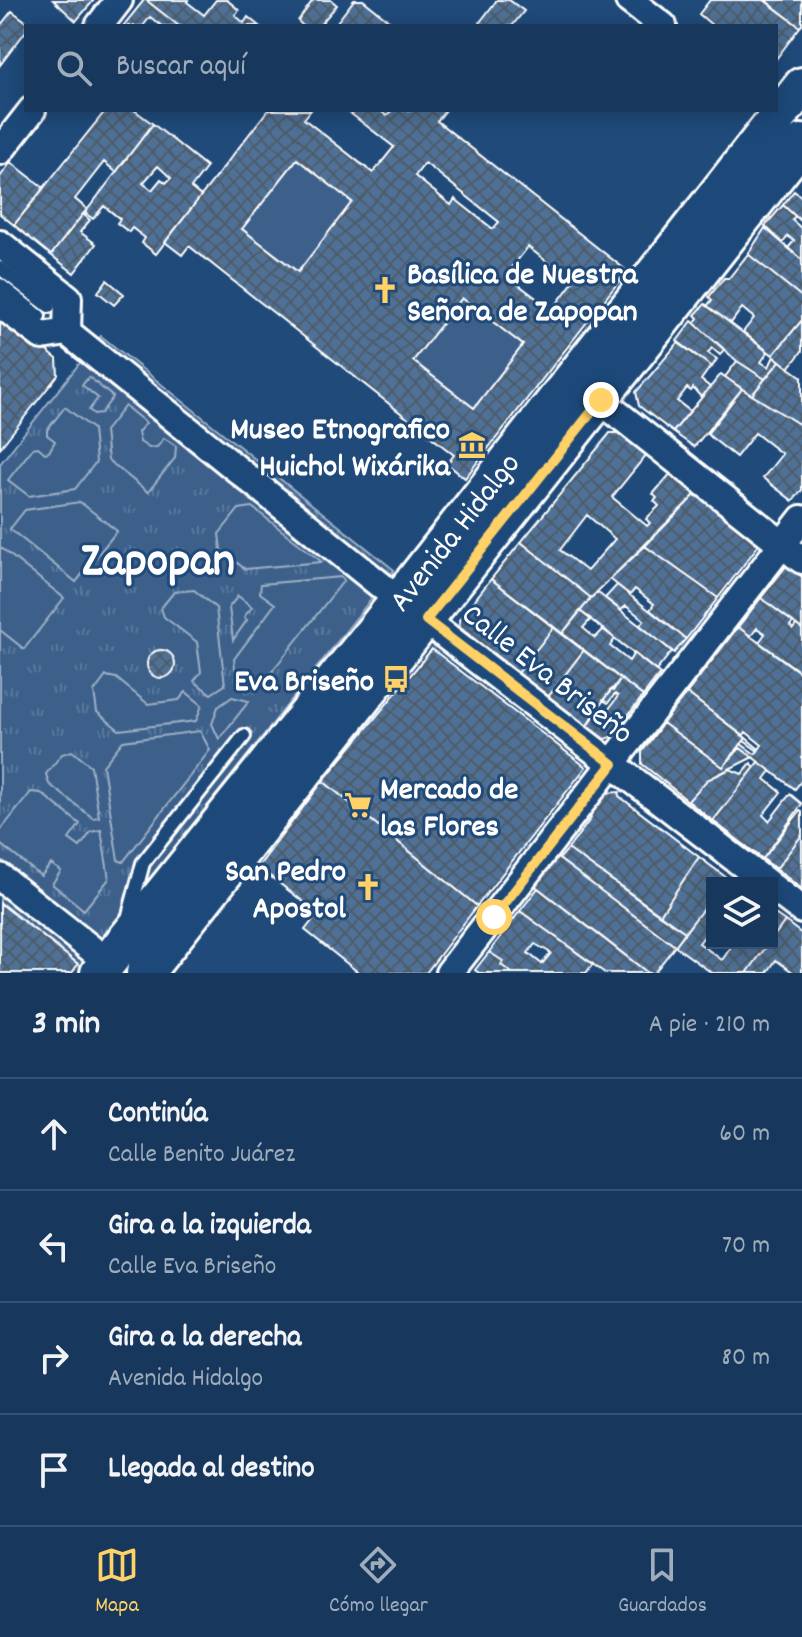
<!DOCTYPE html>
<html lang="es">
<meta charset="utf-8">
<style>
:root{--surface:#17385c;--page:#203f62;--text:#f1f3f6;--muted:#9eacbb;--line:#365272;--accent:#ffd166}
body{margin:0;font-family:Dekko,sans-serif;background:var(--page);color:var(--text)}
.controls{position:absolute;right:24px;bottom:24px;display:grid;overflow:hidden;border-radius:0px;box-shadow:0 4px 20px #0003}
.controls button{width:72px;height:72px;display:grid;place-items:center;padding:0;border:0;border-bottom:2px solid var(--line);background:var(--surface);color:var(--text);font:40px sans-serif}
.stop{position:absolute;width:24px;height:24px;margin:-18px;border:6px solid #ffd166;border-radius:50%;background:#fff}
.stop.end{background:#ffd166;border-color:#fff;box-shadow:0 2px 8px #0008}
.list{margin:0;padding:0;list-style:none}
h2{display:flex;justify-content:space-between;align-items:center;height:104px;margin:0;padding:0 32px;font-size:34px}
h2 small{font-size:26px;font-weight:400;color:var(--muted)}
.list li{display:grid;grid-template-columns:52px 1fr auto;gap:24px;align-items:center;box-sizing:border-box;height:112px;padding:0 32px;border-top:2px solid var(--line)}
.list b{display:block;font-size:30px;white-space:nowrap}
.list p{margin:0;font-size:26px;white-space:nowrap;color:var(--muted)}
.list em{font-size:26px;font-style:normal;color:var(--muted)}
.icon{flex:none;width:44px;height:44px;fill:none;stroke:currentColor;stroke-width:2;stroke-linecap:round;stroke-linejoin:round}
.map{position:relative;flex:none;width:802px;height:973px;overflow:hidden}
.search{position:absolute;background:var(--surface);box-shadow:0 4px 20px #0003;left:24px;right:24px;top:24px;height:88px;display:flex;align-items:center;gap:20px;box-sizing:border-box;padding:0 28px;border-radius:0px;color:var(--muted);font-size:30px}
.sheet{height:552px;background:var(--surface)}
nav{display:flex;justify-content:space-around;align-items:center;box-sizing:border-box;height:112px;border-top:2px solid var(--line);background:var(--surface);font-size:22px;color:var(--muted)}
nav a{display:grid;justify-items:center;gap:4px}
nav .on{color:var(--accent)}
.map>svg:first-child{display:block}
.park{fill:url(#park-tufts);stroke:#9eb0c5;stroke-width:2}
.garden{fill:#3c618b;stroke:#9eb0c5;stroke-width:2}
.building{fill:url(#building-cross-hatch);stroke:#fff;stroke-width:2;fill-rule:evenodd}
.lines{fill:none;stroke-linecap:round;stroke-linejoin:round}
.lane-casing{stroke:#fff;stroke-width:18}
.street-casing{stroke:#fff;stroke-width:32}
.secondary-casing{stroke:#fff;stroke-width:42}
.lane{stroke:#1f4a7a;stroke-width:12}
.street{stroke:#1f4a7a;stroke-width:26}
.secondary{stroke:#1f4a7a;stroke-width:36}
.route{stroke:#ffd166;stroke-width:10}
.labels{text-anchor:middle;stroke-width:6;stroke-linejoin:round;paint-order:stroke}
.poi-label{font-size:32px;font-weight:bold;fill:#fff;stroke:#1f4a7a;text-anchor:end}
.street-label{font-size:32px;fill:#fff;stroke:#1f4a7a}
.town-label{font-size:48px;font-weight:bold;fill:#fff;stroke:#1f4a7a}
</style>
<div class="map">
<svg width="802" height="973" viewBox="0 0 802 973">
<defs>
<pattern id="park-tufts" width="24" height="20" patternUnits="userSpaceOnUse" patternTransform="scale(2)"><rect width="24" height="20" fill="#3c618b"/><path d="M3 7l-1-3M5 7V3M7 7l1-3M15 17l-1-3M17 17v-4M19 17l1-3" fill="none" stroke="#59799c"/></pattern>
<pattern id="building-cross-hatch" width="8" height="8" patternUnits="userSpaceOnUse" patternTransform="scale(2)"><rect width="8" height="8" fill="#507197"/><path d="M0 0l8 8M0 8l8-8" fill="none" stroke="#4e5b6a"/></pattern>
</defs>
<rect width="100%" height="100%" fill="#1f4a7a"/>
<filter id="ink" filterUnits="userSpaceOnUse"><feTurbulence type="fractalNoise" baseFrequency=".0125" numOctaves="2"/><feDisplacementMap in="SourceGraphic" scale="16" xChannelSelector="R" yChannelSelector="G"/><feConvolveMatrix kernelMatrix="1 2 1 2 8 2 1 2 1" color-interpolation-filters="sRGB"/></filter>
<g filter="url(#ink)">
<path class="park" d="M101,336L394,570L81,966L0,902V464Z"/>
<path class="garden" d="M297,159L352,202L298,272L242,229Z
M462,298L523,345L474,408L413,361Z
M89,377L113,397L101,413L94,414L89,410L98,398L82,385Z
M125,406L146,423L138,432L140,442L149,448L157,447L164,438L176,446L175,458L148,492L108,460L105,431Z
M65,407L93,429L96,462L75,489L29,496L8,480L33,448L38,447L45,453L49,452L55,441L47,435V430Z
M80,502L117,531L76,582L10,529L25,510Z
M252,507L322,562L245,569L221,550L219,534L239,509Z
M0,547L64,598L24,649L0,630Z
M341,577L344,580L258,689L237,685L234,659L275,604L260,593L261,584Z
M194,590L216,608L225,685L211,694L194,681L201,672L197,642L164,617L161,608L174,592Z
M238,596L252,607L244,617L247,620L233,640L229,607Z
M106,676L116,678L148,704L179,700L186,692L202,705L196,721L119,730L97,712L94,692Z
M232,697L249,701L219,739L212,724L218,707Z
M200,731L210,750L123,862L118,860L103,766L123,741Z
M72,751L91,766L99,817L93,818L49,784L46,774L62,754Z
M31,792L41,793L80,824L69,839L80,847L91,832L101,830L109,879L84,910L52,884L61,871L51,864L41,876L0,844V831Z"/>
<path class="building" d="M53,0H94L76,21Z
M144,0H146L179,26H162L150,17L143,26H123Z
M146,0H188L187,2L204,15L216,0H227L239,10L235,15L244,23L248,17L259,26H179Z
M313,0H331L337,5L319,26H303L298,21Z
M354,0H363L396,26H334Z
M497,0H509L524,11L512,26H477Z
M710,0H764L800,27L776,59V26H713L699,14Z
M765,0H802V25L800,27Z
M12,11L31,25L26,26V31L0,65V26Z
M106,110H134L153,124L116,172L104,162L75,199L87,209L51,255L14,225Z
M268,110H311L304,119L373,173L394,147L346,110H379L387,116L392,110H446L437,121L627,271L465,478L447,464L454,455L189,246L182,255L165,242ZM297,159L352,202L298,272L242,229ZM425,163L499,222L493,229L455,199L451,205L415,176ZM528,247L573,282L552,310L506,275ZM462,298L523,345L474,408L413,361Z
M153,124L207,167L191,188L201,196L156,254L142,243L145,238L132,228L129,232L117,223L120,219L104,206L93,219L85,213ZM158,166L171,178L166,183L161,179L152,190L143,183Z
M11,162L44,188L14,225L0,214V177Z
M794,191L802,197V222L783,205Z
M783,205L795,216L792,220L802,229V260L788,248L794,241L788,236L783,243L765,226Z
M83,214L90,220L80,232L96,244L74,273L51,255Z
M765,228L802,260V297L748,254Z
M748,254L802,297V320L773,355L743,332L754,318L742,308L731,323L707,306L712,300L709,297L724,278H729Z
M107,280L124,294L114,305L98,292Z
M705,304L768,352L761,362L769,367L774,356L780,361L765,379L737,361L694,323L698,318L695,315Z
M0,314L57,359L58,375L0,448Z
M802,320V351L789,368L773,355Z
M692,321L724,349L720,355L712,348L708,353L717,359L712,367L677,341Z
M678,343L711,366L701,380L710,387L701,397L693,388L691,391L687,388L677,401L690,411L673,432L639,406L636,392Z
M737,361L765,379L752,395L725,377Z
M780,361L802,377V426L752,395Z
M721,374L742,389L694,447L673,432Z
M742,389L802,426V490L793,501L763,478L782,454L755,433L736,457L707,434Z
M610,433H619L647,454L612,497L647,526L650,523L646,519L659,506L654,501L657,498L653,494L671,473L697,493L591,598L521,542ZM587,515L615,539L587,571L560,550Z
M697,493L761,542L718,598L645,546Z
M521,542L591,598L562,634L491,579Z
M645,546L718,598L686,639L650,610L654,604L635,589L630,595L610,579Z
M787,565L802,577V629L761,598Z
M491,579L554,627L518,673L460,628L459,620Z
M617,585L686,639L674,653L640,625L644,620L626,606L621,610L605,598Z
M597,592L672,651L656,671L580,611Z
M761,598L793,622L790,626L793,629L796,625L802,629V668L799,671L759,642L765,634L757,628L751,636L738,627Z
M580,611L591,619L583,628L595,638L604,629L615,639L610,646L629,661L634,653L660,674L643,696L562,634Z
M554,627L584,650L548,697L518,673Z
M738,627L802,674V780L795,789L739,747L741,744L755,754L758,751L744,741L746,738L759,749L762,745L746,732L743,736L687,693Z
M432,649L586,767L477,906L323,781Z
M147 664a14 14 0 1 1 28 0a14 14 0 1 1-28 0Z
M584,650L621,679L613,691L611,689L586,727L548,697Z
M621,679L643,696L611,737L602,740L586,727L598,712L604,716L618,696L615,694L608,703L603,700Z
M687,693L746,738L723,767L663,723Z
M663,723L723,767L740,748L753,757L707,780L688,801L642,764V752Z
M759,762L771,771L765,779L781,792L763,815L769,821L790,794L802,804L763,859L713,821Z
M751,763L755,767L713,821L688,801L707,780L730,769L742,774Z
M323,781L477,906L426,973H359L305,930L318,913L258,867Z
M620,792L619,796L699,857L660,915L568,849L591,818L589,816L605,793Z
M800,811L802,812V835L776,869L763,859Z
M802,835V889L776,869Z
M568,849L685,932L675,946L559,859Z
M556,857L675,946L654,973H648L534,885Z
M699,857L727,878L723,883H712V897L685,932L660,915Z
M538,888L602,937L648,973H605L520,911Z
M712,897V926L699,943L722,960L734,943H769L747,973H712L675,946Z
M0,903L78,964L72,973H0Z
M520,911L593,964L586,973H512L501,965L503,961L489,952ZM535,944L551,953L542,964L528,953Z
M772,912L785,921L772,939Z
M785,921L802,934V973H794L776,960L767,973H747L769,943H772V939Z
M489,952L503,961L501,965L512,973H479L475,970Z"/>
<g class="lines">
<g class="lane-casing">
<path id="lane" d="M0,268L49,306
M0,285L39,316
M129,915L143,863L244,736"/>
</g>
<g class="street-casing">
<path id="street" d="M629,0L663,26
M99,26L119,0
M0,151L32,110
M0,244L68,298L67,332L399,600L767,883
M0,304L42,336L67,332
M585,388L802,560
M0,877L108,962
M772,887L802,910
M449,973L802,519"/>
</g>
<g class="secondary-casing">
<path id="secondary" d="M99,973L399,600L802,86
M145,973L802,143"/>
</g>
<use href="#lane" class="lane"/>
<use href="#street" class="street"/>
<use href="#secondary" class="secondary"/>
</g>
</g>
<g class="lines" filter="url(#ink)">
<path class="route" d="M494,917L613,764L426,620L601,400"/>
</g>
<defs>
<g id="church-bare" transform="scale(2.16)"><path d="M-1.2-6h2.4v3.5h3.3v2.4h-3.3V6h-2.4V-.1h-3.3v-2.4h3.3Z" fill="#ffd166" stroke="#1f4a7a" stroke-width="2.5" paint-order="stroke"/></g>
<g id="museum-bare" transform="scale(2.16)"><path d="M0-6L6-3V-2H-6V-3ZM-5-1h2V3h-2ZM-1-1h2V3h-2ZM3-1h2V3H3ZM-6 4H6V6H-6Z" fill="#ffd166" stroke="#1f4a7a" stroke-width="2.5" paint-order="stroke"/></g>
<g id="bus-bare" transform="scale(2.16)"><path d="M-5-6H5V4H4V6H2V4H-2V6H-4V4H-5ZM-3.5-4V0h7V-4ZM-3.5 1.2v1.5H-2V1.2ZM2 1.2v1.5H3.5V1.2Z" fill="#ffd166" stroke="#1f4a7a" stroke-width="2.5" paint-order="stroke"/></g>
<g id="supermarket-bare" transform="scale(2.16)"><path d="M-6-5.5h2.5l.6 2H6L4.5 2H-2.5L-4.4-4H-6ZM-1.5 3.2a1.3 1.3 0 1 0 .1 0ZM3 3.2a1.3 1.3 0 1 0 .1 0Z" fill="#ffd166" stroke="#1f4a7a" stroke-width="2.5" paint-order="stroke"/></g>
</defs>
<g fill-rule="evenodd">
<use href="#church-bare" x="385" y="290"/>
<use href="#museum-bare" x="472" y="445"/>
<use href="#bus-bare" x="396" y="679"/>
<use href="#supermarket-bare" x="358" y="805"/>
<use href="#church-bare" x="368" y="887"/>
</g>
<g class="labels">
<g class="poi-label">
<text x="407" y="283" text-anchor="start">Basílica de Nuestra<tspan x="407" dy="37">Señora de Zapopan</tspan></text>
<text x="450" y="438">Museo Etnografico<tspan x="450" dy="37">Huichol Wixárika</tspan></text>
<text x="374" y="690">Eva Briseño</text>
<text x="380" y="798" text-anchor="start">Mercado de<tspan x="380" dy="37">las Flores</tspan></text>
<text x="346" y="880">San Pedro<tspan x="346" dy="37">Apostol</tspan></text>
</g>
<g class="street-label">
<text transform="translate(453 531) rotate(-52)" y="11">Avenida Hidalgo</text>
<text transform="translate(549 672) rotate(38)" y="11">Calle Eva Briseño</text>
</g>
<g class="town-label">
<text x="158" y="574">Zapopan</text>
</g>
</g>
</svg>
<div class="controls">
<button><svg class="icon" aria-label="layers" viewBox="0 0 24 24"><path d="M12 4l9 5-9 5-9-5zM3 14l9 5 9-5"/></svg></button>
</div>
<div class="stop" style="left:494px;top:917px"></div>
<div class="stop end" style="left:601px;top:400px"></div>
<div class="search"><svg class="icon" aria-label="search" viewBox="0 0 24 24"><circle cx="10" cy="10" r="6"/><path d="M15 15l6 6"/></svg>Buscar aquí</div>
</div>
<section class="sheet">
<h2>3 min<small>A pie · 210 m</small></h2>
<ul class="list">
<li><svg class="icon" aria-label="ahead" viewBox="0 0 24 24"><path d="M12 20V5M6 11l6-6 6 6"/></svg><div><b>Continúa</b><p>Calle Benito Juárez</p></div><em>60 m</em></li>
<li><svg class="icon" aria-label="left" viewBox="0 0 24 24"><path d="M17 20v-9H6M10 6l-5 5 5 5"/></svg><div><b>Gira a la izquierda</b><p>Calle Eva Briseño</p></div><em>70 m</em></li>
<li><svg class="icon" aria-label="right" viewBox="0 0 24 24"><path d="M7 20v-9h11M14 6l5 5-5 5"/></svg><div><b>Gira a la derecha</b><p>Avenida Hidalgo</p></div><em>80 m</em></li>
<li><svg class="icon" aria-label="arrive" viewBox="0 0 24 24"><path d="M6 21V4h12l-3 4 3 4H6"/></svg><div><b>Llegada al destino</b></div></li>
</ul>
</section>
<nav>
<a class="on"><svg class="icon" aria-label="map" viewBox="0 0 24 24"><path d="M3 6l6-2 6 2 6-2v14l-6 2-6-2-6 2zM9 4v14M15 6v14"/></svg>Mapa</a>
<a><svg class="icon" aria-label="directions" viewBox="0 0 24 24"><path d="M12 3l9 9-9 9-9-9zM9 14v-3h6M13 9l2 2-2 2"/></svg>Cómo llegar</a>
<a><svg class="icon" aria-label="saved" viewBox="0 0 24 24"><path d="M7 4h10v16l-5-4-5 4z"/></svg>Guardados</a>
</nav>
